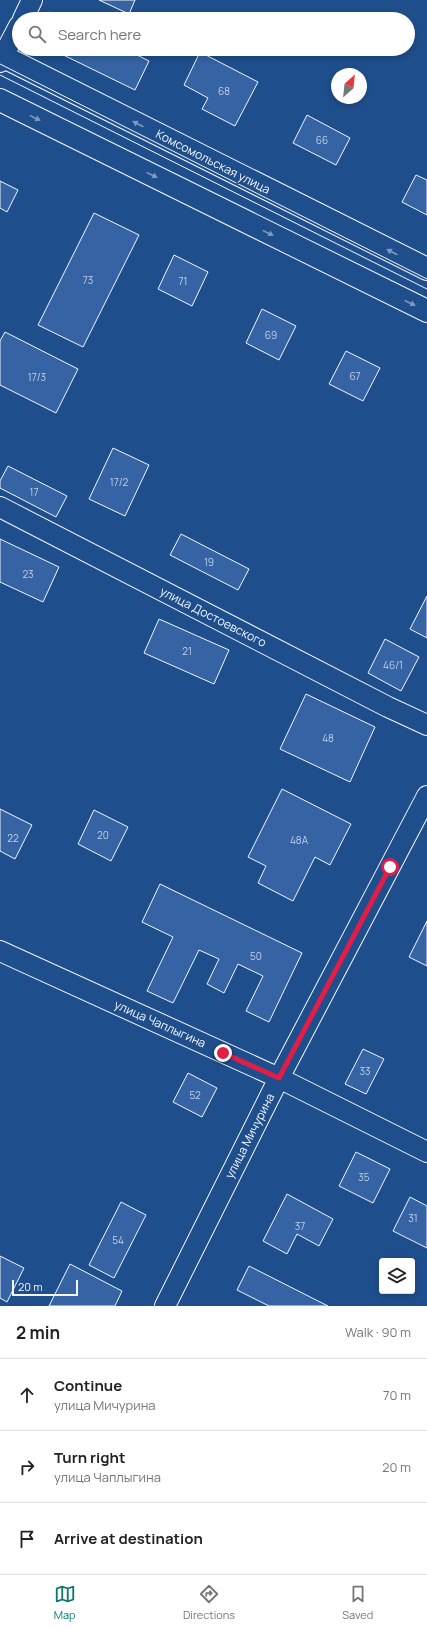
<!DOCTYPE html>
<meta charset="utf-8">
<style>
:root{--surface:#fff;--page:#f2f2f2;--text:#222;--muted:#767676;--line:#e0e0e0;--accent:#0f766e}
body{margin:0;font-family:Manrope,sans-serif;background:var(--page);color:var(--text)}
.controls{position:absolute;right:12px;bottom:12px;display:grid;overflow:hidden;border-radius:4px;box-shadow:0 2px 6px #0003}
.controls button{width:36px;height:36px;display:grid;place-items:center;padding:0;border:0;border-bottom:1px solid var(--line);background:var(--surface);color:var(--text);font:20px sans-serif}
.compass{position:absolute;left:331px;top:68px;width:36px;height:36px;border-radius:50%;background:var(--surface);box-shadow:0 2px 6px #0003;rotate:27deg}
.scale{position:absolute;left:12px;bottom:10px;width:66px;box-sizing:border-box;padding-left:4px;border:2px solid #f2f6ff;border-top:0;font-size:11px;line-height:14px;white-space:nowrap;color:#f2f6ff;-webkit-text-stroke:3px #1f4e8c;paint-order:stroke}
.stop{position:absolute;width:12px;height:12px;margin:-9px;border:3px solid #e11d48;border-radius:50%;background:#fff}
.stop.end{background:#e11d48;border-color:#fff;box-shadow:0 1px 4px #0008}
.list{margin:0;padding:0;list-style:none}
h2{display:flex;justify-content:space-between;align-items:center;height:52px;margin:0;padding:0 16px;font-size:17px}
h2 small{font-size:13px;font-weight:400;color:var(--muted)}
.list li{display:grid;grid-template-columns:26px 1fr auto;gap:12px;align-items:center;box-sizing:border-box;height:72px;padding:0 16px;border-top:1px solid var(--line)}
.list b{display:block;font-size:15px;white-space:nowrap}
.list p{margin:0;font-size:13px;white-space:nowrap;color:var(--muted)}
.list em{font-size:13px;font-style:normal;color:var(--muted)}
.icon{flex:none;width:22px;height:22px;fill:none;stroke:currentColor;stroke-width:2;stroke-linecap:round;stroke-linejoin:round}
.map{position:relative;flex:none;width:427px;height:1306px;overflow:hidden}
.search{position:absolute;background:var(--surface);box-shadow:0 2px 6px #0003;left:12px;right:12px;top:12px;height:44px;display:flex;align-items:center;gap:10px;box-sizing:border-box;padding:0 14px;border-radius:22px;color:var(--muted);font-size:15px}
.sheet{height:268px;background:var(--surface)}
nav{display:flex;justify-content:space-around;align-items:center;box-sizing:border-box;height:56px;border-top:1px solid var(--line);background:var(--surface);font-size:11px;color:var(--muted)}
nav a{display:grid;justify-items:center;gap:2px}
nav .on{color:var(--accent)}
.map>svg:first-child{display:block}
.building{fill:#3563a3;stroke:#f2f6ff}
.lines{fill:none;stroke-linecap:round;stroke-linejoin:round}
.street-casing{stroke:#f2f6ff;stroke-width:22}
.secondary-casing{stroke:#f2f6ff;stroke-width:24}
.street{stroke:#1f4e8c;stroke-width:20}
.secondary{stroke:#1f4e8c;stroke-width:22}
.tram{stroke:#f2f6ff;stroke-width:1}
.oneway{fill:#7e9ac0}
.route{stroke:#e11d48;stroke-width:5}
.labels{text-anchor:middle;stroke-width:3;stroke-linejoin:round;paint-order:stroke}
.number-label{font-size:10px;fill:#c3d1e8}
.street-label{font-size:12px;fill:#f2f6ff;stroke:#1f4e8c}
</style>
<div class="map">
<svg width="427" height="1306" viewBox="0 0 427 1306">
<rect width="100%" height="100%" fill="#1f4e8c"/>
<path class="building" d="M99,0H135L129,14Z
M49,12L64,19H45Z
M51,49H125L149,61L135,90Z
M200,52L258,82L235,126L202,109L208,98L184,85Z
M307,115L350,138L336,165L293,143Z
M416,175L427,180V215L402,202Z
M0,181L18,190L7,212L0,208Z
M94,213L139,235L83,347L38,325Z
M174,255L208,272L192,306L158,289Z
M262,309L296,326L279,360L246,343Z
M5,332L78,369L56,413L0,385V341Z
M346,351L380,368L363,401L329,384Z
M113,448L149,465L125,516L89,499Z
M8,466L67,496L56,517L0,488V481Z
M181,534L249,569L238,590L170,555Z
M0,539L59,567L43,602L0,582Z
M427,596V638L410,629Z
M159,619L229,650L214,684L144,653Z
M385,639L419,657L401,691L368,673Z
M306,694L375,727L350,782L280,749Z
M282,789L351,824L330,865L315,857L293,901L258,883L266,866L248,857Z
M0,809L32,825L15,859L0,851Z
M94,810L128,827L111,861L78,844Z
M160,884L302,953L269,1022L246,1011L263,976L238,964L224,993L207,984L219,959L199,950L173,1003L147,991L173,937L142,922Z
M427,921V966L409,957Z
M363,1049L384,1059L366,1094L345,1084Z
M188,1073L217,1088L202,1117L173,1102Z
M356,1152L390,1169L373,1203L339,1186Z
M287,1194L333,1219L319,1246L297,1234L287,1254L263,1241Z
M410,1197L427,1206V1248L393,1231Z
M121,1202L146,1215L114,1278L89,1265Z
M0,1256L24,1268L7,1302L0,1298Z
M70,1264L122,1291L115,1306H49Z
M249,1266L328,1306H269L237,1290Z"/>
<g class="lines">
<g class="street-casing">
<path id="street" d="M23,19L32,0
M0,62L19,26
M0,507L388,707L427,725
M0,951L279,1078L427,1152
M165,1306L279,1078L427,796"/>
</g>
<g class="secondary-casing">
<path id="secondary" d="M0,55L427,269
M0,100L427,311"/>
</g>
<use href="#street" class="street"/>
<use href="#secondary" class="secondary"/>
<path class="tram" d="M0,64L427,279
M0,75L427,289"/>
</g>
<defs><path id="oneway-solid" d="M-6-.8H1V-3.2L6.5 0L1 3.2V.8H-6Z"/></defs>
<g class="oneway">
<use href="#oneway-solid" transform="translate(35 118) rotate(26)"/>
<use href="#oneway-solid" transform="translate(138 124) rotate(-153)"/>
<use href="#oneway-solid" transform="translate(152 175) rotate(26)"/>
<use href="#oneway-solid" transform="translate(268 233) rotate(26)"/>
<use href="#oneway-solid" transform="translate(392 252) rotate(-153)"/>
<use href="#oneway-solid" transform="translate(410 303) rotate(26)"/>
</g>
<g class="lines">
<path class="route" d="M223,1053L279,1078L390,867"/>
</g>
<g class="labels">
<g class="number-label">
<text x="224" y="95">68</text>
<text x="322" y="144">66</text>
<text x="88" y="284">73</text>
<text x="183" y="285">71</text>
<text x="271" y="339">69</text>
<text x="355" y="380">67</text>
<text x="37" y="381">17/3</text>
<text x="119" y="486">17/2</text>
<text x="34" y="496">17</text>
<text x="209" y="566">19</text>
<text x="28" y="578">23</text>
<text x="187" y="655">21</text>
<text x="393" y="669">46/1</text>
<text x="328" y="742">48</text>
<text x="103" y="839">20</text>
<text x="13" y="842">22</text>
<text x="299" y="844">48А</text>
<text x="256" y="960">50</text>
<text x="365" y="1075">33</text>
<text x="195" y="1099">52</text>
<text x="364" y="1181">35</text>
<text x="413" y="1222">31</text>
<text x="300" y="1230">37</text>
<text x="118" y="1244">54</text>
</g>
<g class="street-label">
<text transform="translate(213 162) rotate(27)" y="4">Комсомольская улица</text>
<text transform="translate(213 617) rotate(27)" y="4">улица Достоевского</text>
<text transform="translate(160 1024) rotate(24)" y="4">улица Чаплыгина</text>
<text transform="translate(250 1136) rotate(-63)" y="4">улица Мичурина</text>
</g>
</g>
</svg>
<div class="controls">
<button><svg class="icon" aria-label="layers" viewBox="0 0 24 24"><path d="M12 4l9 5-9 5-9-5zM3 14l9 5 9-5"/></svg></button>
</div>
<svg class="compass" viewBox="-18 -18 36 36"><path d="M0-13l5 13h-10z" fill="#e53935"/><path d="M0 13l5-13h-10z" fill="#767676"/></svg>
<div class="scale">20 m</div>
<div class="stop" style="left:390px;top:867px"></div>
<div class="stop end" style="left:223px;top:1053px"></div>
<div class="search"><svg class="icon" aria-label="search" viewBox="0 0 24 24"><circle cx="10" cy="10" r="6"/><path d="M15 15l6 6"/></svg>Search here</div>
</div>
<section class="sheet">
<h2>2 min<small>Walk · 90 m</small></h2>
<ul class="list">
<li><svg class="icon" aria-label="ahead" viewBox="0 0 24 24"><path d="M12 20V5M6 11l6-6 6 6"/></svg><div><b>Continue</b><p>улица Мичурина</p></div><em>70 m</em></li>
<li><svg class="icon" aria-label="right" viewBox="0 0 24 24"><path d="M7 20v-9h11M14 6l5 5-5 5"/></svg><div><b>Turn right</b><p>улица Чаплыгина</p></div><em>20 m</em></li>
<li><svg class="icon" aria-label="arrive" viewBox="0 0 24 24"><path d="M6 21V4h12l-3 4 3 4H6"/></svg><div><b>Arrive at destination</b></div></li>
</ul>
</section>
<nav>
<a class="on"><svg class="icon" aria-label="map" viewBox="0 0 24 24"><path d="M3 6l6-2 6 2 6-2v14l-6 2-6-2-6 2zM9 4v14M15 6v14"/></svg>Map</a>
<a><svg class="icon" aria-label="directions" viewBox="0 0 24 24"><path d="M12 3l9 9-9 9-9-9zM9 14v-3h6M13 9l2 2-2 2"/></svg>Directions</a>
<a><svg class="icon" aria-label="saved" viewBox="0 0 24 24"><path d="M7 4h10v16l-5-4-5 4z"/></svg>Saved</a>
</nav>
